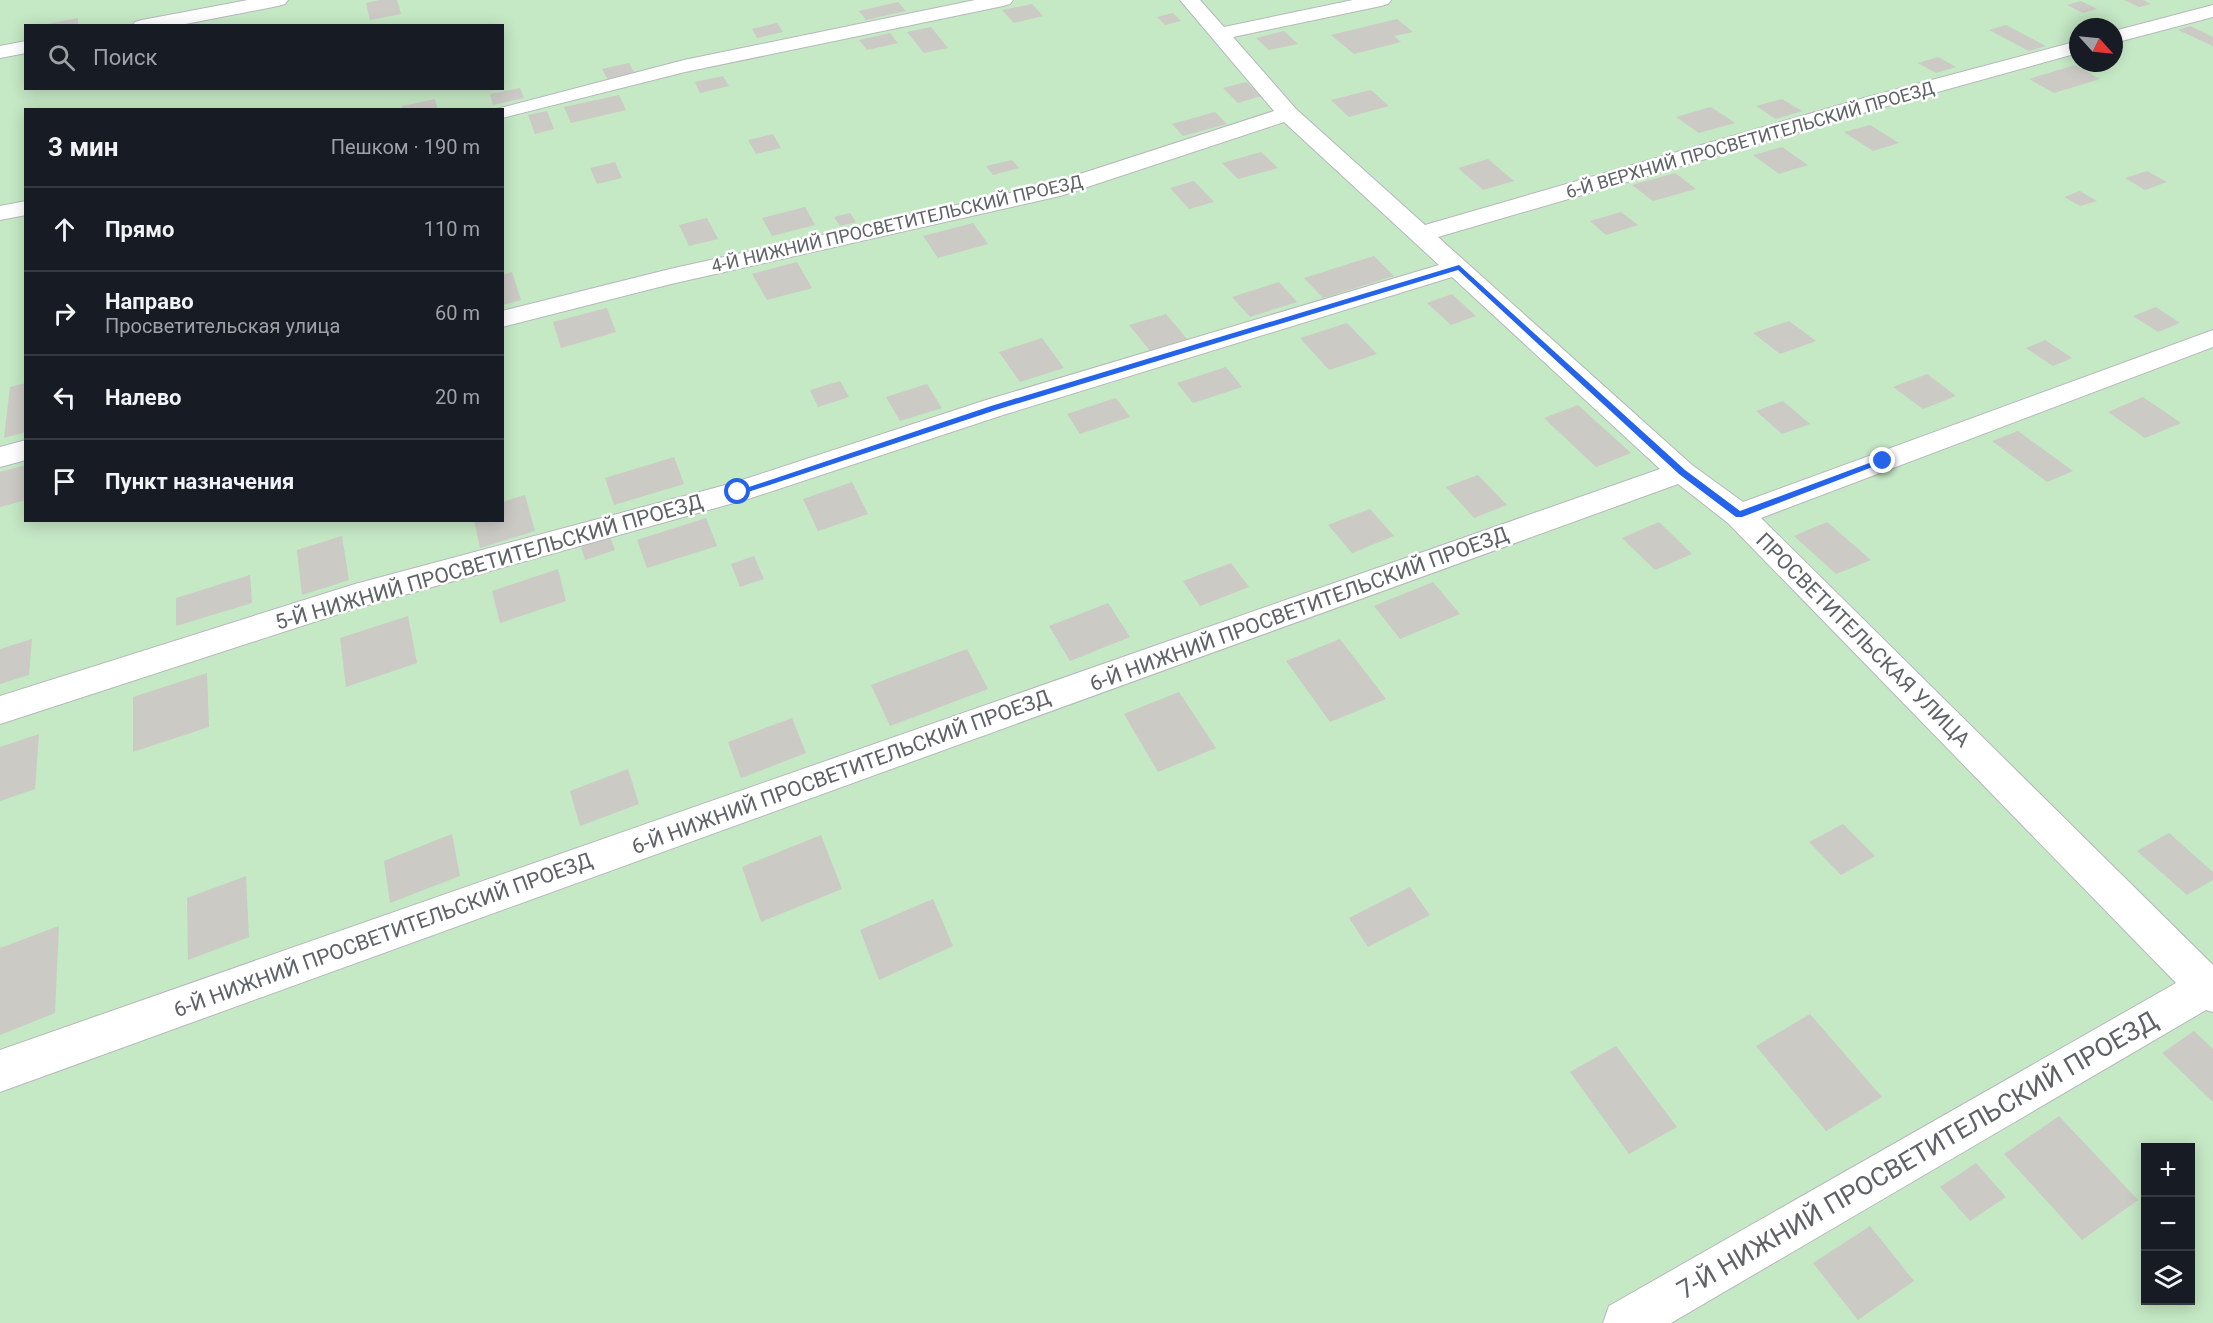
<!DOCTYPE html>
<html lang="ru">
<meta charset="utf-8">
<style>
:root{--surface:#171b24;--page:#242831;--text:#f1f3f6;--muted:#9ea1a6;--line:#363941}
body{margin:0;font-family:Roboto,sans-serif;background:var(--page);color:var(--text)}
.controls{position:absolute;right:18px;bottom:18px;display:grid;overflow:hidden;border-radius:0px;box-shadow:0 3px 15px #0003}
.controls button{width:54px;height:54px;display:grid;place-items:center;padding:0;border:0;border-bottom:2px solid var(--line);background:var(--surface);color:var(--text);font:30px sans-serif}
.compass{position:absolute;left:2069px;top:18px;width:54px;height:54px;border-radius:50%;background:var(--surface);box-shadow:0 3px 15px #0003;rotate:117deg}
.stop{position:absolute;width:18px;height:18px;margin:-14px;border:4px solid #2563eb;border-radius:50%;background:#fff}
.stop.end{background:#2563eb;border-color:#fff;box-shadow:0 2px 6px #0008}
.list{margin:0;padding:0;list-style:none}
h2{display:flex;justify-content:space-between;align-items:center;height:78px;margin:0;padding:0 24px;font-size:26px}
h2 small{font-size:20px;font-weight:400;color:var(--muted)}
.list li{display:grid;grid-template-columns:39px 1fr auto;gap:18px;align-items:center;box-sizing:border-box;height:84px;padding:0 24px;border-top:2px solid var(--line)}
.list b{display:block;font-size:22px;white-space:nowrap}
.list p{margin:0;font-size:20px;white-space:nowrap;color:var(--muted)}
.list em{font-size:20px;font-style:normal;color:var(--muted)}
.icon{flex:none;width:33px;height:33px;fill:none;stroke:currentColor;stroke-width:2;stroke-linecap:round;stroke-linejoin:round}
.map{position:relative;flex:none;width:2213px;height:1323px;overflow:hidden}
.search{position:absolute;background:var(--surface);box-shadow:0 3px 15px #0003;left:24px;top:24px;width:480px;height:66px;display:flex;align-items:center;gap:15px;box-sizing:border-box;padding:0 21px;border-radius:0px;color:var(--muted);font-size:22px}
.panel{position:absolute;background:var(--surface);box-shadow:0 3px 15px #0003;left:24px;top:108px;width:480px;height:414px;border-radius:0px}
.map>svg:first-child{display:block}
.green{fill:#c5e8c5;fill-rule:evenodd}
.building{fill:#cccac5}
.lines{fill:none;stroke-linecap:round;stroke-linejoin:round}
.lane-casing{stroke:#b5b8bc;stroke-width:2}
.lane{fill:#fff;fill-rule:evenodd}
.route{fill:#2563eb}
.labels{text-anchor:middle;stroke-width:5;stroke-linejoin:round;paint-order:stroke}
.far-street-label{font-size:18px;fill:#5f6368;stroke:#fff}
.street-label{font-size:21px;fill:#5f6368;stroke:#fff}
.near-street-label{font-size:26px;fill:#5f6368;stroke:#fff}
</style>
<div class="map">
<svg width="2213" height="1323" viewBox="0 0 2213 1323">
<rect width="100%" height="100%" fill="#f1efe8"/>
<path class="green" d="M0,0H2213V1323H0ZM26,26H502V88H26ZM2078,27H2114V63H2078ZM26,110H502V520H26ZM2146,1148H2190V1300H2146Z"/>
<path class="building" d="M380,0H397L401,14L370,20L366,3Z
M2124,0H2143L2151,4L2139,7Z
M2081,1L2097,9L2083,13L2067,5Z
M898,2L906,11L866,20L859,11Z
M1032,4L1043,16L1014,23L1002,10Z
M1173,13L1181,21L1165,25L1157,17Z
M78,18V26H46V24Z
M1397,19L1413,32L1394,36L1401,42L1354,54L1331,35Z
M777,23L783,32L757,38L752,29Z
M2006,25L2046,46L2029,51L1989,30Z
M2190,26L2213,37V46L2178,30Z
M931,27L948,48L924,53L907,32Z
M1284,31L1298,44L1269,50L1256,38Z
M890,33L898,43L867,50L859,40Z
M1938,57L1956,67L1936,73L1918,63Z
M629,63L635,74L608,80L602,69Z
M2075,65L2100,79L2054,93L2029,79Z
M723,76L729,86L700,93L695,82Z
M1246,82L1261,96L1238,103L1223,88Z
M520,88L524,98L493,105L490,94Z
M1371,90L1389,106L1349,117L1331,100Z
M619,95L626,110L571,123L564,107Z
M435,99L438,110H403L402,106Z
M1782,99L1802,111L1776,119L1756,106Z
M1711,107L1735,123L1699,133L1676,117Z
M547,111L554,129L535,134L528,115Z
M1215,112L1227,124L1183,136L1172,124Z
M1870,125L1899,143L1873,151L1844,132Z
M773,134L781,148L756,154L748,140Z
M1782,147L1808,165L1779,174L1753,155Z
M1261,152L1278,168L1238,179L1222,163Z
M1488,159L1514,181L1483,190L1458,168Z
M1012,160L1019,168L993,175L986,166Z
M615,162L622,178L597,184L590,168Z
M2147,171L2167,182L2145,190L2125,178Z
M1675,173L1696,189L1653,201L1632,185Z
M1194,181L1214,202L1189,209L1170,188Z
M2080,191L2097,201L2080,206L2064,197Z
M805,207L815,225L772,236L762,218Z
M1621,212L1638,225L1606,235L1590,221Z
M850,213L856,222L840,226L834,217Z
M707,218L718,239L689,246L679,225Z
M973,223L988,244L938,258L923,236Z
M1374,256L1394,276L1323,298L1304,278Z
M797,262L812,288L767,300L752,274Z
M512,272L521,300L502,305V275Z
M1279,282L1297,302L1250,317L1232,297Z
M1452,294L1476,316L1451,325L1427,303Z
M2156,307L2180,323L2158,332L2133,316Z
M607,308L616,332L561,348L553,322Z
M1166,314L1188,340L1151,352L1129,325Z
M1789,321L1816,341L1780,354L1753,333Z
M1347,323L1377,354L1329,370L1300,338Z
M1042,338L1064,368L1020,382L999,352Z
M2045,340L2072,358L2053,366L2026,348Z
M1226,367L1242,387L1193,403L1177,383Z
M1927,374L1956,396L1923,409L1893,387Z
M840,381L849,397L818,407L810,390Z
M26,383V432L4,438L10,387Z
M927,384L942,408L900,421L886,397Z
M2143,397L2181,423L2145,438L2108,412Z
M1116,398L1130,417L1080,434L1067,414Z
M1783,401L1810,424L1782,434L1756,411Z
M1578,405L1631,453L1596,467L1544,418Z
M2018,431L2073,471L2047,482L1992,441Z
M674,457L684,484L614,505L605,478Z
M26,465V500L0,507V472Z
M1478,475L1507,505L1474,518L1446,487Z
M852,482L868,514L818,531L803,499Z
M525,495L535,531L480,548L474,520H502V502Z
M1370,509L1394,536L1352,553L1328,525Z
M706,518L717,546L647,568L637,540Z
M1659,522L1692,554L1655,570L1622,538Z
M1827,522L1871,560L1836,574L1794,536Z
M609,534L615,550L585,560L580,543Z
M342,536L349,580L302,595L297,550Z
M754,556L764,579L740,587L731,564Z
M1231,563L1249,587L1200,606L1183,581Z
M558,569L566,601L500,623L492,591Z
M250,575L252,603L176,626V598Z
M1433,582L1460,614L1400,639L1374,606Z
M1108,603L1130,637L1070,661L1049,626Z
M408,616L417,663L346,687L340,638Z
M32,639L29,675L0,684V649Z
M1340,639L1386,699L1330,722L1286,661Z
M967,649L988,689L890,726L871,685Z
M207,673L209,727L133,752V697Z
M1179,692L1216,748L1158,772L1124,714Z
M792,718L806,753L741,778L728,742Z
M39,734L35,789L0,801V747Z
M628,769L639,804L580,826L570,791Z
M1843,824L1875,856L1841,875L1809,842Z
M2169,833L2213,872V880L2187,895L2137,851Z
M452,834L460,876L390,903L384,861Z
M821,835L842,889L761,922L742,867Z
M246,876L249,937L188,960L187,898Z
M1410,887L1430,915L1368,947L1349,918Z
M933,899L953,946L879,980L860,930Z
M59,926L55,1013L0,1035V948Z
M1810,1014L1882,1097L1826,1131L1756,1046Z
M2194,1031L2213,1049V1102L2162,1053Z
M1616,1046L1677,1127L1629,1154L1570,1072Z
M2059,1116L2138,1200L2082,1240L2004,1154Z
M1976,1163L2006,1197L1970,1221L1940,1187Z
M1870,1226L1914,1281L1858,1320L1813,1263Z"/>
<g class="lines">
<g class="lane-casing">
<path id="lane" d="M248,0H288L285,4L278,6L175,26H132L135,22L142,20Z
M975,0H1013L1010,4L1003,6L685,72L502,118V110H493L684,60Z
M1180,0H1200L1224,27L1353,0H1391L1388,4L1381,6L1233,37L1296,109L1425,225L1864,98L2078,41V53L1880,108L1438,237L1692,465L1743,502L2213,330V347L1761,518L2213,965V1012L2206,1010L1671,1323H1603L1609,1306L2176,983L1728,523L1678,484L0,1092V1050L1660,469L1452,277L1003,415L748,499L357,608L0,724V696L355,584L733,483L983,401L1439,265L1284,122L1060,196L671,284L502,327V311L670,269L1046,185L1274,111Z
M2213,5V17L2114,43V31Z
M26,41V53L0,58V46Z
M26,201V215L0,220V206Z
M26,440V460L0,467V447Z"/>
</g>
<use href="#lane" class="lane"/>
</g>
<path class="route" d="M1459,265L1685,470L1740,511L1880,459L1888,461L1742,517H1736L1679,474L1458,270L996,410L742,494L734,492L991,406Z"/>
<g class="labels">
<g class="far-street-label">
<text transform="translate(1750 140) rotate(-16)" y="6">6-Й ВЕРХНИЙ ПРОСВЕТИТЕЛЬСКИЙ ПРОЕЗД</text>
<text transform="translate(897 224) rotate(-13)" y="6">4-Й НИЖНИЙ ПРОСВЕТИТЕЛЬСКИЙ ПРОЕЗД</text>
</g>
<g class="street-label">
<text transform="translate(489 562) rotate(-16)" y="7">5-Й НИЖНИЙ ПРОСВЕТИТЕЛЬСКИЙ ПРОЕЗД</text>
<text transform="translate(1299 609) rotate(-20)" y="7">6-Й НИЖНИЙ ПРОСВЕТИТЕЛЬСКИЙ ПРОЕЗД</text>
<text transform="translate(1863 640) rotate(45)" y="7">ПРОСВЕТИТЕЛЬСКАЯ УЛИЦА</text>
<text transform="translate(841 772) rotate(-20)" y="7">6-Й НИЖНИЙ ПРОСВЕТИТЕЛЬСКИЙ ПРОЕЗД</text>
<text transform="translate(383 935) rotate(-20)" y="7">6-Й НИЖНИЙ ПРОСВЕТИТЕЛЬСКИЙ ПРОЕЗД</text>
</g>
<g class="near-street-label">
<text transform="translate(1917 1155) rotate(-30)" y="9">7-Й НИЖНИЙ ПРОСВЕТИТЕЛЬСКИЙ ПРОЕЗД</text>
</g>
</g>
</svg>
<div class="controls">
<button>+</button>
<button>−</button>
<button><svg class="icon" aria-label="layers" viewBox="0 0 24 24"><path d="M12 4l9 5-9 5-9-5zM3 14l9 5 9-5"/></svg></button>
</div>
<svg class="compass" viewBox="-18 -18 36 36"><path d="M0-13l5 13h-10z" fill="#e53935"/><path d="M0 13l5-13h-10z" fill="#9ea1a6"/></svg>
<div class="stop" style="left:738px;top:492px"></div>
<div class="stop end" style="left:1883px;top:461px"></div>
<div class="search"><svg class="icon" aria-label="search" viewBox="0 0 24 24"><circle cx="10" cy="10" r="6"/><path d="M15 15l6 6"/></svg>Поиск</div>
<section class="panel">
<h2>3 мин<small>Пешком · 190 m</small></h2>
<ul class="list">
<li><svg class="icon" aria-label="ahead" viewBox="0 0 24 24"><path d="M12 20V5M6 11l6-6 6 6"/></svg><div><b>Прямо</b></div><em>110 m</em></li>
<li><svg class="icon" aria-label="right" viewBox="0 0 24 24"><path d="M7 20v-9h11M14 6l5 5-5 5"/></svg><div><b>Направо</b><p>Просветительская улица</p></div><em>60 m</em></li>
<li><svg class="icon" aria-label="left" viewBox="0 0 24 24"><path d="M17 20v-9H6M10 6l-5 5 5 5"/></svg><div><b>Налево</b></div><em>20 m</em></li>
<li><svg class="icon" aria-label="arrive" viewBox="0 0 24 24"><path d="M6 21V4h12l-3 4 3 4H6"/></svg><div><b>Пункт назначения</b></div></li>
</ul>
</section>
</div>
